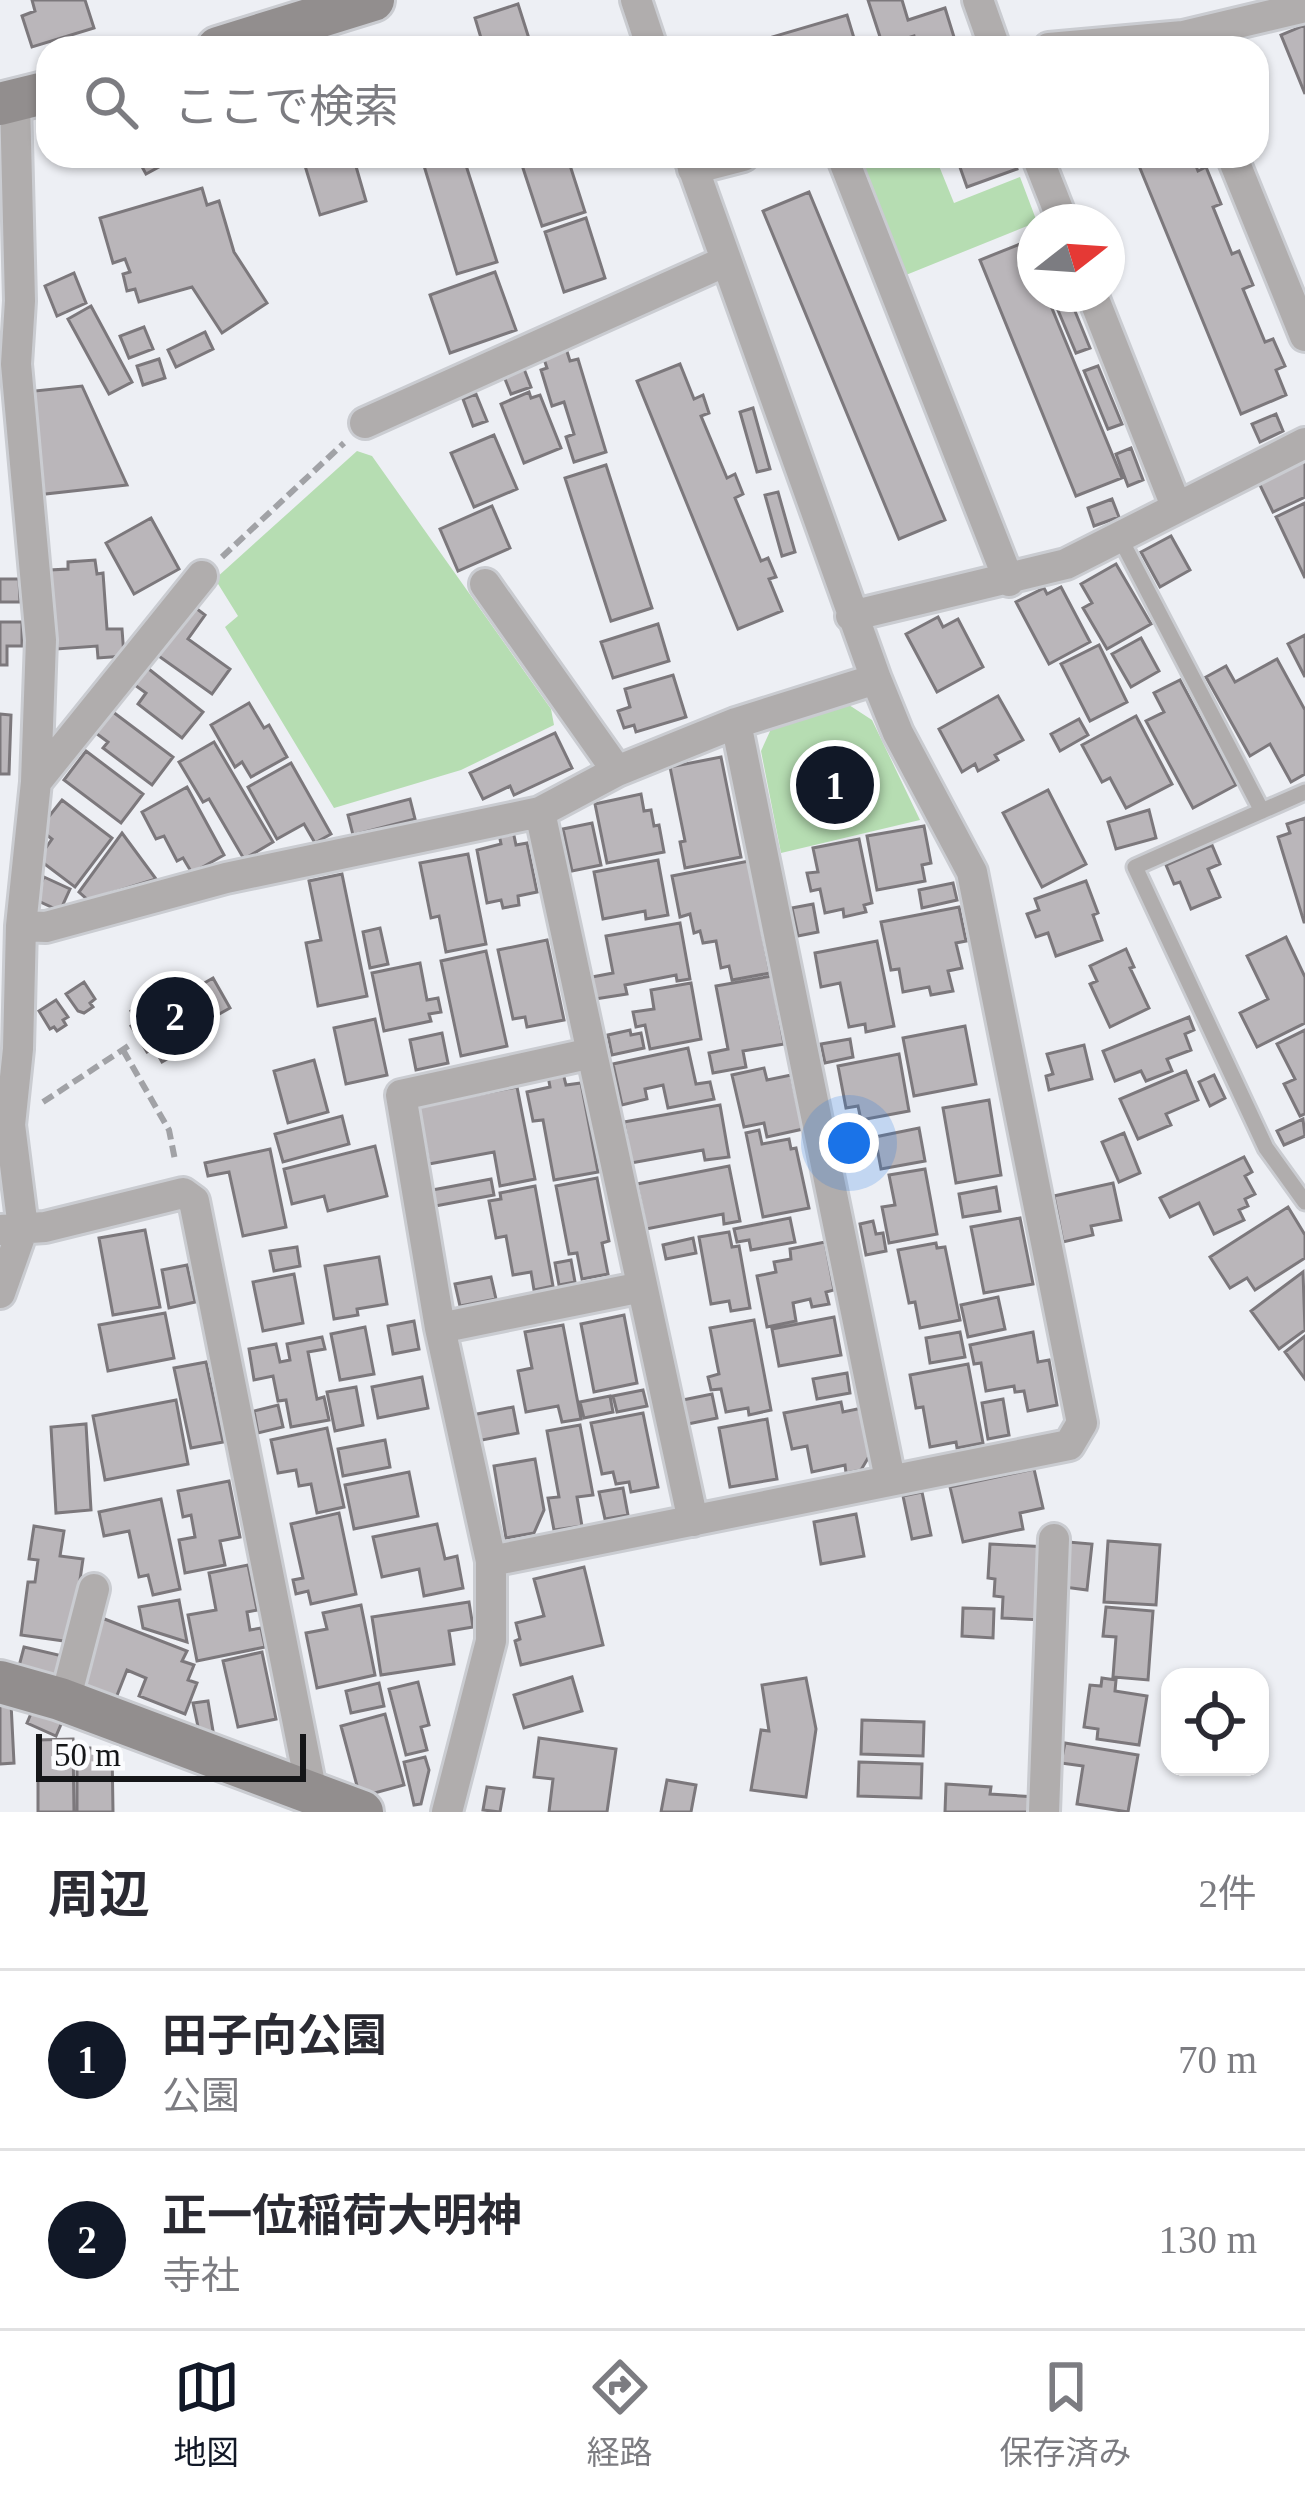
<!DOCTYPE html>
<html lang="ja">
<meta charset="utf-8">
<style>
:root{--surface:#fff;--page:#f2f2f3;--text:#2b2b33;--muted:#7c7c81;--line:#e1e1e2;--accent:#111827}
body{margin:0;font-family:"Times New Roman","Noto Sans JP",serif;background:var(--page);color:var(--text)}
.controls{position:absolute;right:36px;bottom:36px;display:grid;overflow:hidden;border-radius:24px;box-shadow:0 3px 9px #0004}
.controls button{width:108px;height:108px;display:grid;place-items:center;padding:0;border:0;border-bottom:3px solid var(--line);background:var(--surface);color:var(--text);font:60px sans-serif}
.compass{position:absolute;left:1017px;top:204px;width:108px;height:108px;border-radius:50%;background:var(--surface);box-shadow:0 3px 9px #0004;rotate:73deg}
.scale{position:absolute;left:36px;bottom:30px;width:270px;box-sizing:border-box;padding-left:12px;border:6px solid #151618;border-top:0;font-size:33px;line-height:42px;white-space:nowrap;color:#151618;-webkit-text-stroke:9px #fbfcfe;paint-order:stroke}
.you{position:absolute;left:849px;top:1143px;width:42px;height:42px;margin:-30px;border:9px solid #fff;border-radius:50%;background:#1a73e8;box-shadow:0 0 0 18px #1a73e833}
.badge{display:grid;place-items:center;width:78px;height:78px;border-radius:50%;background:var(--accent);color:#fff;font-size:39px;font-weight:700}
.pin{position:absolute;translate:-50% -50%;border:6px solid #fff;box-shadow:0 3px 12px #0006}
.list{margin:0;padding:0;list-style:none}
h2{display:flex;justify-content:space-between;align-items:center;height:156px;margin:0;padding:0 48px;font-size:51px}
h2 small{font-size:39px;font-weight:400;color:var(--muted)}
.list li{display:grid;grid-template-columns:78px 1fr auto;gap:36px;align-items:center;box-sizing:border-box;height:180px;padding:0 48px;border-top:3px solid var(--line)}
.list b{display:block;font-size:45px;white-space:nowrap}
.list p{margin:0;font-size:39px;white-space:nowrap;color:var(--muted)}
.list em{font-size:39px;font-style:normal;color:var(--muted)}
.icon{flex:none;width:66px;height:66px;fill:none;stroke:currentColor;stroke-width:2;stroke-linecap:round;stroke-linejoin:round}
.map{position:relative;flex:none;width:1305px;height:1812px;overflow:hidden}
.search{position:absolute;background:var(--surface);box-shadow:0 3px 9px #0004;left:36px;right:36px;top:36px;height:132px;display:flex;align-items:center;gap:30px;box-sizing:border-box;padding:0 42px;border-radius:36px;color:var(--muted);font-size:45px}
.sheet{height:516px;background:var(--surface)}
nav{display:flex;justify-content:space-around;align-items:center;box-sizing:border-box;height:168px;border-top:3px solid var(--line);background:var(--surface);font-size:33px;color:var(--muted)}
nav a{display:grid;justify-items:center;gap:6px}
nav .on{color:var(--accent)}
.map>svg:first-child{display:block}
.green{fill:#b6ddb2}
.building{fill:#bab6ba;stroke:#7c787c;stroke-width:3}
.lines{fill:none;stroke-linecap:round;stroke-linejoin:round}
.lane-casing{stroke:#caccd1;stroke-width:21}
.street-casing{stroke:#caccd1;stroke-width:36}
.secondary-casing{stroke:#caccd1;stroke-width:48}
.path{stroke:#a1a2a6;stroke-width:6;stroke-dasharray:12 6;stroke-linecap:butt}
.lane{stroke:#b0adad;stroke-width:15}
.street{stroke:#b0adad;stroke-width:30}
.secondary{stroke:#928e8e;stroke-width:42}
</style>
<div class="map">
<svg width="1305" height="1812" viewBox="0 0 1305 1812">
<rect width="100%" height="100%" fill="#edeff4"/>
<path class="green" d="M854,156H935L954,203L1020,177L1037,222L901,277Z
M357,451L372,456L551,709L554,725L461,770L334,808L225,627L238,616L215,579Z
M849,705L872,720L920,820L781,853L761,751L771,729Z"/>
<path class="building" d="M32,0H85L94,28L32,47L22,16L35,11Z
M868,0H902L908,20L945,8L954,37L917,48L914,36L883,46Z
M518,4L532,48H484L475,18Z
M847,15L857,48H754L752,43Z
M1305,25V94L1281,35Z
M136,156H177V157L146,174Z
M302,156H353L366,201L320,215Z
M421,156H463L497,262L457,274Z
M519,156H567L585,212L542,226Z
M956,156H1013L1017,169L967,187Z
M1135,156H1192L1198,171L1206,167L1221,204L1213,207L1232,254L1239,251L1253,285L1243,289L1265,342L1273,339L1285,366L1276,370L1286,395L1241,414Z
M202,188L207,205L219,201L234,252L267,303L222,333L192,287L139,302L135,289L127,291L123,274L130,272L125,259L113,263L100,218Z
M809,192L945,520L899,539L763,211Z
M586,218L605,278L564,292L545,232Z
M1025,242L1035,266V294H1046L1122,478L1076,496L980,260Z
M495,272L516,330L450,353L430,295Z
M74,273L86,303L57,316L45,286Z
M1068,294L1090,348L1076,353L1052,296Z
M91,306L132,382L109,394L68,319Z
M144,327L153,349L129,358L120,336Z
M205,332L213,349L176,367L168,350Z
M564,342L570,361L578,359L606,452L574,462L566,437L574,434L564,402L552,406L541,370L547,368L541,350Z
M159,359L165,378L143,385L137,366Z
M521,361L531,387L511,394L501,369Z
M680,364L694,399L703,395L709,413L701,416L727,478L735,474L743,494L735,498L761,561L768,558L776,577L769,579L782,611L738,629L637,381Z
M1098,366L1122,424L1108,429L1084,371Z
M82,386L127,485L36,495L25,392Z
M529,392L531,398L540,395L561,448L524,463L501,404Z
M476,394L487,421L473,426L463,399Z
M753,408L770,469L757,472L740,412Z
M1276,414L1283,431L1260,442L1252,424Z
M494,435L517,489L474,507L451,453Z
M1131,448L1143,480L1128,486L1116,454Z
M1305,459V497L1273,512L1258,481Z
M606,465L652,608L611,621L565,478Z
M778,492L795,552L782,556L765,495Z
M1112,499L1119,517L1094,526L1088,508Z
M1305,503V578L1276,517Z
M492,506L510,548L458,571L440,529Z
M151,518L179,569L134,594L106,543Z
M1171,536L1190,570L1160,587L1141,552Z
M95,560L97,574L103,573L107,629H122L124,656L98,658L97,646L57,649L50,570L68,569V562Z
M1116,564L1151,624L1107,649L1083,608L1092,603L1081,584Z
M0,579H19L20,602H0Z
M1061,587L1090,642L1049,664L1016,602L1044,588L1047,594Z
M188,602L205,615L188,639L230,669L212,694L153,652Z
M938,617L943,627L958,619L983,667L937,692L906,634Z
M0,622H22V646H7V665H0Z
M658,624L669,661L613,678L601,642Z
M1305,635V677L1288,644Z
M1141,638L1159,671L1131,687L1112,654Z
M1099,645L1127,702L1090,721L1061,664Z
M1277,659L1305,710V774L1291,782L1270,744L1250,756L1206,677L1226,666L1235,682Z
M145,666L203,712L182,738L138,704L146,693L132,683Z
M673,675L686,717L636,732L634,725L624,728L618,711L630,707L625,689Z
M1180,680L1236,785L1193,808L1146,721L1164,712L1154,693Z
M998,696L1023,740L995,755L998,760L978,771L975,764L962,772L939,729Z
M249,703L264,728L269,725L287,757L251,777L242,762L235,767L211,725Z
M109,709L173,757L152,785L103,748L108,742L93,731Z
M0,714L11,715L9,774H0Z
M1136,716L1172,784L1126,808L1110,778L1102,782L1082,745Z
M1079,719L1088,735L1060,751L1051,734Z
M555,733L572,768L514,795L510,786L483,799L470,773Z
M214,742L273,842L244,859L209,799L203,802L179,762Z
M86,751L143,794L121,823L64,780Z
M721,757L741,857L685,868L680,842L685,841L670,767Z
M291,763L331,834L315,843L304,824L277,839L248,787Z
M187,787L224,855L192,873L183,858L177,861L164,836L156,839L142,812Z
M1048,790L1086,864L1042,887L1003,813Z
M641,794L644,811L651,810L654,826L659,825L664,852L607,863L595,804Z
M410,799L415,819L353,835L348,815Z
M62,800L112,838L75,887L38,859L52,839L39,829Z
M1149,810L1156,838L1116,849L1108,822Z
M1305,818V922H1304L1278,837L1290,833L1287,824Z
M592,823L601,865L572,871L563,829Z
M924,826L931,863L922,865L925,881L877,890L867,836Z
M513,831L516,845L527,843L537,892L518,896L519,905L503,908L501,900L487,903L477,850L501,844L499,834Z
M122,833L156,879L88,900L79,892Z
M859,839L872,903L864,905L866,912L844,917L843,909L825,913L820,889L811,891L807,873L818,872L813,848Z
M1212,845L1220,864L1208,869L1220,897L1191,909L1180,882L1174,884L1166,865Z
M468,854L486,944L446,952L439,916L431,918L420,863Z
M658,860L668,915L646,919L645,911L603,919L594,872Z
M749,861L770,973L732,980L729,966L721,968L716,941L703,943L700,931L694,933L690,914L680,917L672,876Z
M342,874L367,996L318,1006L306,943L321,940L309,881Z
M44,877L70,889L60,911L34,899Z
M1086,881L1098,913L1093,915L1102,940L1056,956L1048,933L1036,937L1027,914L1039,910L1035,899Z
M953,883L957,900L922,908L919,890Z
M813,904L818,932L798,936L792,908Z
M959,907L966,941L956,943L962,968L948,971L953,991L931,995L929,987L903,992L899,969L891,970L881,922Z
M680,923L690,979L677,981L676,975L625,985L627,994L595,999L592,977L613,973L606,936Z
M380,928L388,964L370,968L363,932Z
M1286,937L1305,977V1023L1257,1047L1240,1013L1268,999L1247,956Z
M547,940L564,1020L527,1027L525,1017L513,1019L498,950Z
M877,941L894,1026L866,1032L865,1024L849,1027L840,983L821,987L815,953Z
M1126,949L1134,967L1130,968L1149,1008L1110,1027L1090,984L1097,981L1090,966Z
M486,951L507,1046L461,1056L441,961Z
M420,963L427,1000L438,998L441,1012L429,1014L431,1021L384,1031L372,973Z
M772,976L784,1044L743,1051L746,1067L713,1073L709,1053L728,1049L716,986Z
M213,978L230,1008L196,1027L203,1038L162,1062L154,1048L147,1052L131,1026L138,1022L131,1011L173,986L180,997Z
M84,982L95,999L90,1003L93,1007L84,1013L78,1011L66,994Z
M691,983L701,1039L650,1049L645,1025L636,1027L633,1012L654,1009L651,990Z
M56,1000L68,1017L63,1020L66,1025L57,1031L54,1027L50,1029L39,1011Z
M1189,1017L1194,1030L1185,1034L1191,1050L1167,1059L1172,1071L1146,1081L1141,1071L1115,1081L1103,1051Z
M375,1019L387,1075L346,1084L334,1028Z
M965,1026L976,1084L914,1096L903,1038Z
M630,1030L631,1035L641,1033L644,1048L612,1055L608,1035Z
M1305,1030V1114L1300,1116L1284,1084L1295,1079L1277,1044Z
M442,1033L448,1063L416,1070L410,1040Z
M850,1039L853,1057L825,1063L821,1044Z
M1084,1045L1092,1079L1049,1090L1046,1076L1053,1074L1047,1054Z
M688,1048L696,1084L710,1082L714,1099L668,1108L663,1085L645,1089L647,1099L622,1105L613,1064Z
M899,1054L909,1111L861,1120L858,1106L846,1108L838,1066Z
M314,1060L328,1112L288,1123L274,1071Z
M764,1068L767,1080L791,1075L803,1129L767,1137L764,1123L744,1127L732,1075Z
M1186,1071L1198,1100L1166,1114L1171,1125L1138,1139L1120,1099Z
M563,1073L566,1085L581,1083L598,1172L554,1180L543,1120L533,1121L527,1092L550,1087L548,1076Z
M1214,1075L1225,1098L1210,1106L1199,1082Z
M517,1087L535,1179L500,1186L494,1152L429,1164L418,1106Z
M989,1100L1001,1175L956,1183L943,1108Z
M720,1105L729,1157L705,1160L703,1150L631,1163L624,1122Z
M342,1116L349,1144L283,1162L275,1134Z
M1303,1119L1305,1136L1284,1145L1277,1131Z
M919,1128L925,1161L881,1169L875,1137Z
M759,1130L762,1144L789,1139L791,1149L796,1148L809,1208L763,1217L746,1133Z
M1124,1133L1140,1173L1119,1182L1102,1142Z
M375,1146L387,1196L328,1211L324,1196L292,1204L284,1169Z
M270,1149L286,1227L243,1236L229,1172L208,1176L205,1163Z
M1244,1157L1252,1172L1245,1176L1255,1194L1245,1199L1248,1206L1239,1210L1244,1220L1214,1234L1199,1203L1170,1217L1160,1198Z
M729,1166L740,1221L724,1224L723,1214L646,1229L637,1184Z
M925,1169L937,1234L889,1243L882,1207L895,1205L889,1175Z
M597,1178L609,1241L602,1243L608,1274L582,1279L577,1253L569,1254L556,1186Z
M491,1179L494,1195L430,1207L427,1191Z
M1113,1183L1121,1220L1091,1226L1093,1235L1063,1242L1054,1196Z
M535,1186L553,1286L534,1290L531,1272L513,1275L506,1236L496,1238L489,1201L501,1199L500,1193Z
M996,1187L1000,1211L963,1217L959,1194Z
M1288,1207L1305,1235V1258L1255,1290L1247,1278L1230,1288L1210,1257Z
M790,1218L795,1242L751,1250L749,1240L737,1242L734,1229Z
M1020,1218L1033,1284L984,1293L971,1227Z
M873,1221L876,1234L883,1233L886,1251L866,1255L860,1224Z
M145,1230L160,1307L113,1315L99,1238Z
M729,1232L732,1247L739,1246L750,1308L731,1311L729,1301L711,1304L699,1237Z
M693,1238L696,1253L666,1259L663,1245Z
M825,1242L834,1290L826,1292L829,1304L812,1307L810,1299L793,1303L796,1321L767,1327L757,1276L776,1272L774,1262L791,1259L790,1249Z
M936,1243L937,1248L945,1247L960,1320L920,1328L915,1302L909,1303L898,1250Z
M297,1247L300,1266L274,1271L270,1251Z
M379,1257L387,1304L357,1309L358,1315L334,1319L325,1266Z
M571,1260L575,1282L559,1285L555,1263Z
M187,1265L195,1302L169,1308L162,1270Z
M1303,1272L1305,1330L1279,1349L1251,1311Z
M294,1274L303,1323L263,1331L253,1282Z
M491,1277L496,1299L460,1306L455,1284Z
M998,1297L1005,1329L968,1337L961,1305Z
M165,1313L174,1358L108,1371L99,1325Z
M624,1315L637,1383L594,1392L581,1324Z
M834,1317L841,1355L779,1366L772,1329Z
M754,1320L771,1410L749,1415L748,1408L726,1412L721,1389L711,1390L708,1377L719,1374L710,1328Z
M414,1321L419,1349L393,1354L388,1326Z
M563,1325L581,1419L562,1422L558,1406L526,1412L518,1371L532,1368L525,1332Z
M365,1327L374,1374L340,1380L331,1334Z
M960,1332L965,1357L930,1363L926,1338Z
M1033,1332L1038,1362L1049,1360L1057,1405L1028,1411L1024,1391L1015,1392L1014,1386L986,1391L981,1363L974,1364L970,1345Z
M1305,1336V1379L1285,1352Z
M322,1337L325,1349L308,1352L317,1399L324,1397L329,1420L291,1427L286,1400L278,1401L273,1376L254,1380L249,1349L276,1344L280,1362L290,1360L287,1344Z
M206,1362L223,1442L191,1448L174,1368Z
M968,1364L983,1443L957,1448L956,1442L930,1447L923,1407L916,1408L910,1375Z
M847,1373L850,1393L817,1399L813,1379Z
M422,1377L428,1408L378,1418L372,1387Z
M356,1387L363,1425L335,1431L327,1392Z
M643,1390L647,1406L617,1412L613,1396Z
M712,1394L717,1418L683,1425L678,1401Z
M610,1396L613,1412L584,1418L580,1402Z
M1003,1399L1009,1435L988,1439L982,1403Z
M176,1400L188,1464L105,1480L93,1416Z
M841,1402L843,1412L862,1408L871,1453L861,1470L846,1473L845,1465L812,1472L807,1446L792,1449L784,1413Z
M278,1405L283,1427L258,1433L254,1411Z
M513,1407L518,1433L477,1441L472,1415Z
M643,1413L658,1487L631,1492L629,1482L616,1484L613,1472L602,1474L591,1423Z
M767,1419L777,1479L730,1487L719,1428Z
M86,1424L91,1510L56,1513L51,1427Z
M580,1425L593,1495L577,1497L582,1526L554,1530L548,1498L559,1497L547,1431Z
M327,1428L344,1507L317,1513L311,1484L299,1486L296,1470L278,1473L271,1440Z
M385,1440L390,1467L343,1476L338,1449Z
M535,1459L544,1510L534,1533L506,1538L494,1466Z
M1034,1469L1043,1508L1020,1513L1023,1529L963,1542L950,1487Z
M409,1472L418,1516L354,1529L345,1485Z
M229,1481L240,1537L220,1541L225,1565L185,1573L179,1540L195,1537L191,1515L183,1517L178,1491Z
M623,1488L628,1515L605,1519L599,1492Z
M922,1492L931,1535L912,1539L903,1496Z
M161,1499L180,1589L153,1595L148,1575L139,1577L129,1531L104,1536L99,1512Z
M339,1513L356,1594L311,1604L308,1591L296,1594L293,1580L303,1578L291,1524Z
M856,1514L864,1556L821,1564L814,1522Z
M437,1524L445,1559L457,1556L463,1588L424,1596L419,1569L382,1577L373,1537Z
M34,1526L64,1531L60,1556L83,1559L71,1642L21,1635L28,1582H35L38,1560L29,1559Z
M1108,1541L1160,1545L1156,1605L1104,1602Z
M1068,1542L1092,1544L1087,1590L1064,1587Z
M990,1544L1047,1547L1042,1620L1002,1618L1003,1597L994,1596L995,1579L988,1578Z
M248,1565L257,1610L247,1612L250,1630L261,1628L265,1647L197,1661L188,1615L216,1610L209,1573Z
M584,1567L603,1645L521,1665L515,1641L520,1639L516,1623L544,1616L534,1579Z
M179,1600L187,1642L143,1628L139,1607Z
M469,1602L473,1627L449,1631L454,1664L381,1675L372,1617Z
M361,1605L375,1675L317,1688L306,1633L327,1629L323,1613Z
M1106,1607L1153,1611L1148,1680L1113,1677L1116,1637L1103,1636Z
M963,1608L994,1609L993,1638L962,1636Z
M102,1618L187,1651L182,1661L194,1665L188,1680L197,1683L185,1714L139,1696L146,1678L127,1670L112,1708L73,1692Z
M24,1647L67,1657L61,1681L18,1670Z
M262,1652L276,1719L238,1727L223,1661Z
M572,1677L582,1711L524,1728L514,1695Z
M806,1678L816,1729L806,1797L751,1790L761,1730L769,1731L762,1685Z
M1102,1678L1116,1680L1115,1691L1147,1696L1139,1745L1097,1739L1098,1729L1084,1727L1090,1685L1101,1686Z
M418,1682L429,1725L421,1727L427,1750L406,1755L389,1689Z
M379,1683L384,1706L351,1713L346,1691Z
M208,1701L215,1743L200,1736L193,1703Z
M0,1703H11L14,1763L0,1764Z
M33,1709L62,1722L56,1736L27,1723Z
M385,1714L404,1785L360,1797L341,1726Z
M862,1720L924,1722L923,1756L861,1754Z
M539,1738L616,1749L607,1812H549L553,1779L534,1777Z
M73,1739L74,1812H38V1740Z
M1065,1743L1138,1755L1128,1812L1077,1804L1083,1766L1061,1763Z
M77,1748H112L113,1812H77Z
M425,1757L429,1770L421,1804L414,1805L404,1762Z
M859,1762L922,1764L921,1798L858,1796Z
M667,1780L696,1785L691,1812H661Z
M946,1784L991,1787L990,1794L1036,1797L1035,1812H945Z
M487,1787L504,1789L500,1812L483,1810Z"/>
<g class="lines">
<g class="lane-casing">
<path id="lane" d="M1119,536L1262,811
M1305,792L1135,867L1266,1148L1305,1202"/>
</g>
<g class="street-casing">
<path id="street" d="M636,0L652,48
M978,0L995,48
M1049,48L1183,36L1305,7
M842,156L1009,581
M1037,156L1063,222
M1232,156L1305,336
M693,169L743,156
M1092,294L1176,506
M365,423L726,261
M485,584L617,771
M851,616L1066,564L1305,443
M736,723L890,1479
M36,782L202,576
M540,812L693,1521
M21,926L46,927L226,878L540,812L617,771L736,723L876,679
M0,1230L45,1227L183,1193L194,1201L312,1794
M0,1293L23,1228L10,1125L18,1049L21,926L36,782L41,640L16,364L20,301L15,101
M440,1328L642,1287
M491,1561L1069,1445L1082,1423L972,872L898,733L876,679L689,156
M65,1701L94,1589
M447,1812L491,1641V1561L440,1328L401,1095L592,1053
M1044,1812L1054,1539"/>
</g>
<g class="secondary-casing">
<path id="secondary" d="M218,48L373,0
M0,104L48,92
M0,1682L60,1699L362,1812"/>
</g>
<path class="path" d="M222,557L344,443
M123,1050L169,1130L175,1160
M43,1102L130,1045"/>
<use href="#lane" class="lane"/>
<use href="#street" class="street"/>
<use href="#secondary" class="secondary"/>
</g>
</svg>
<div class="controls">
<button><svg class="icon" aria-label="locate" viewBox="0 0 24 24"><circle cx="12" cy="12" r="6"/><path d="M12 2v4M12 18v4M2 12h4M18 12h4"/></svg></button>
</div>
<svg class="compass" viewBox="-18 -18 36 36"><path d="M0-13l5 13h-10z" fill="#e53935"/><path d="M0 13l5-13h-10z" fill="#7c7c81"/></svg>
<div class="scale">50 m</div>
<div class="you"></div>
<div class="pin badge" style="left:835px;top:785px">1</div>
<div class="pin badge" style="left:175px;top:1016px">2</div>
<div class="search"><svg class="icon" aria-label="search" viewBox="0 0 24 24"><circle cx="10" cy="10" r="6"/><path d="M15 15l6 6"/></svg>ここで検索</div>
</div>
<section class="sheet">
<h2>周辺<small>2件</small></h2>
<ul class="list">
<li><span class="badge">1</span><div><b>田子向公園</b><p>公園</p></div><em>70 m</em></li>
<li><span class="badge">2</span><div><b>正一位稲荷大明神</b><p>寺社</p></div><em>130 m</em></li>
</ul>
</section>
<nav>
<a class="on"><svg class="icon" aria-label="map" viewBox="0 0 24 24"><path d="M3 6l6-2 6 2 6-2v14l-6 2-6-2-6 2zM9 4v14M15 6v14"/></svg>地図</a>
<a><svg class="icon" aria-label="directions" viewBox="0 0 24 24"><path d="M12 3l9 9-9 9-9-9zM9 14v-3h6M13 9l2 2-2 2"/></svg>経路</a>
<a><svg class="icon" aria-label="saved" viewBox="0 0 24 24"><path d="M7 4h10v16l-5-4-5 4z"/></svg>保存済み</a>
</nav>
